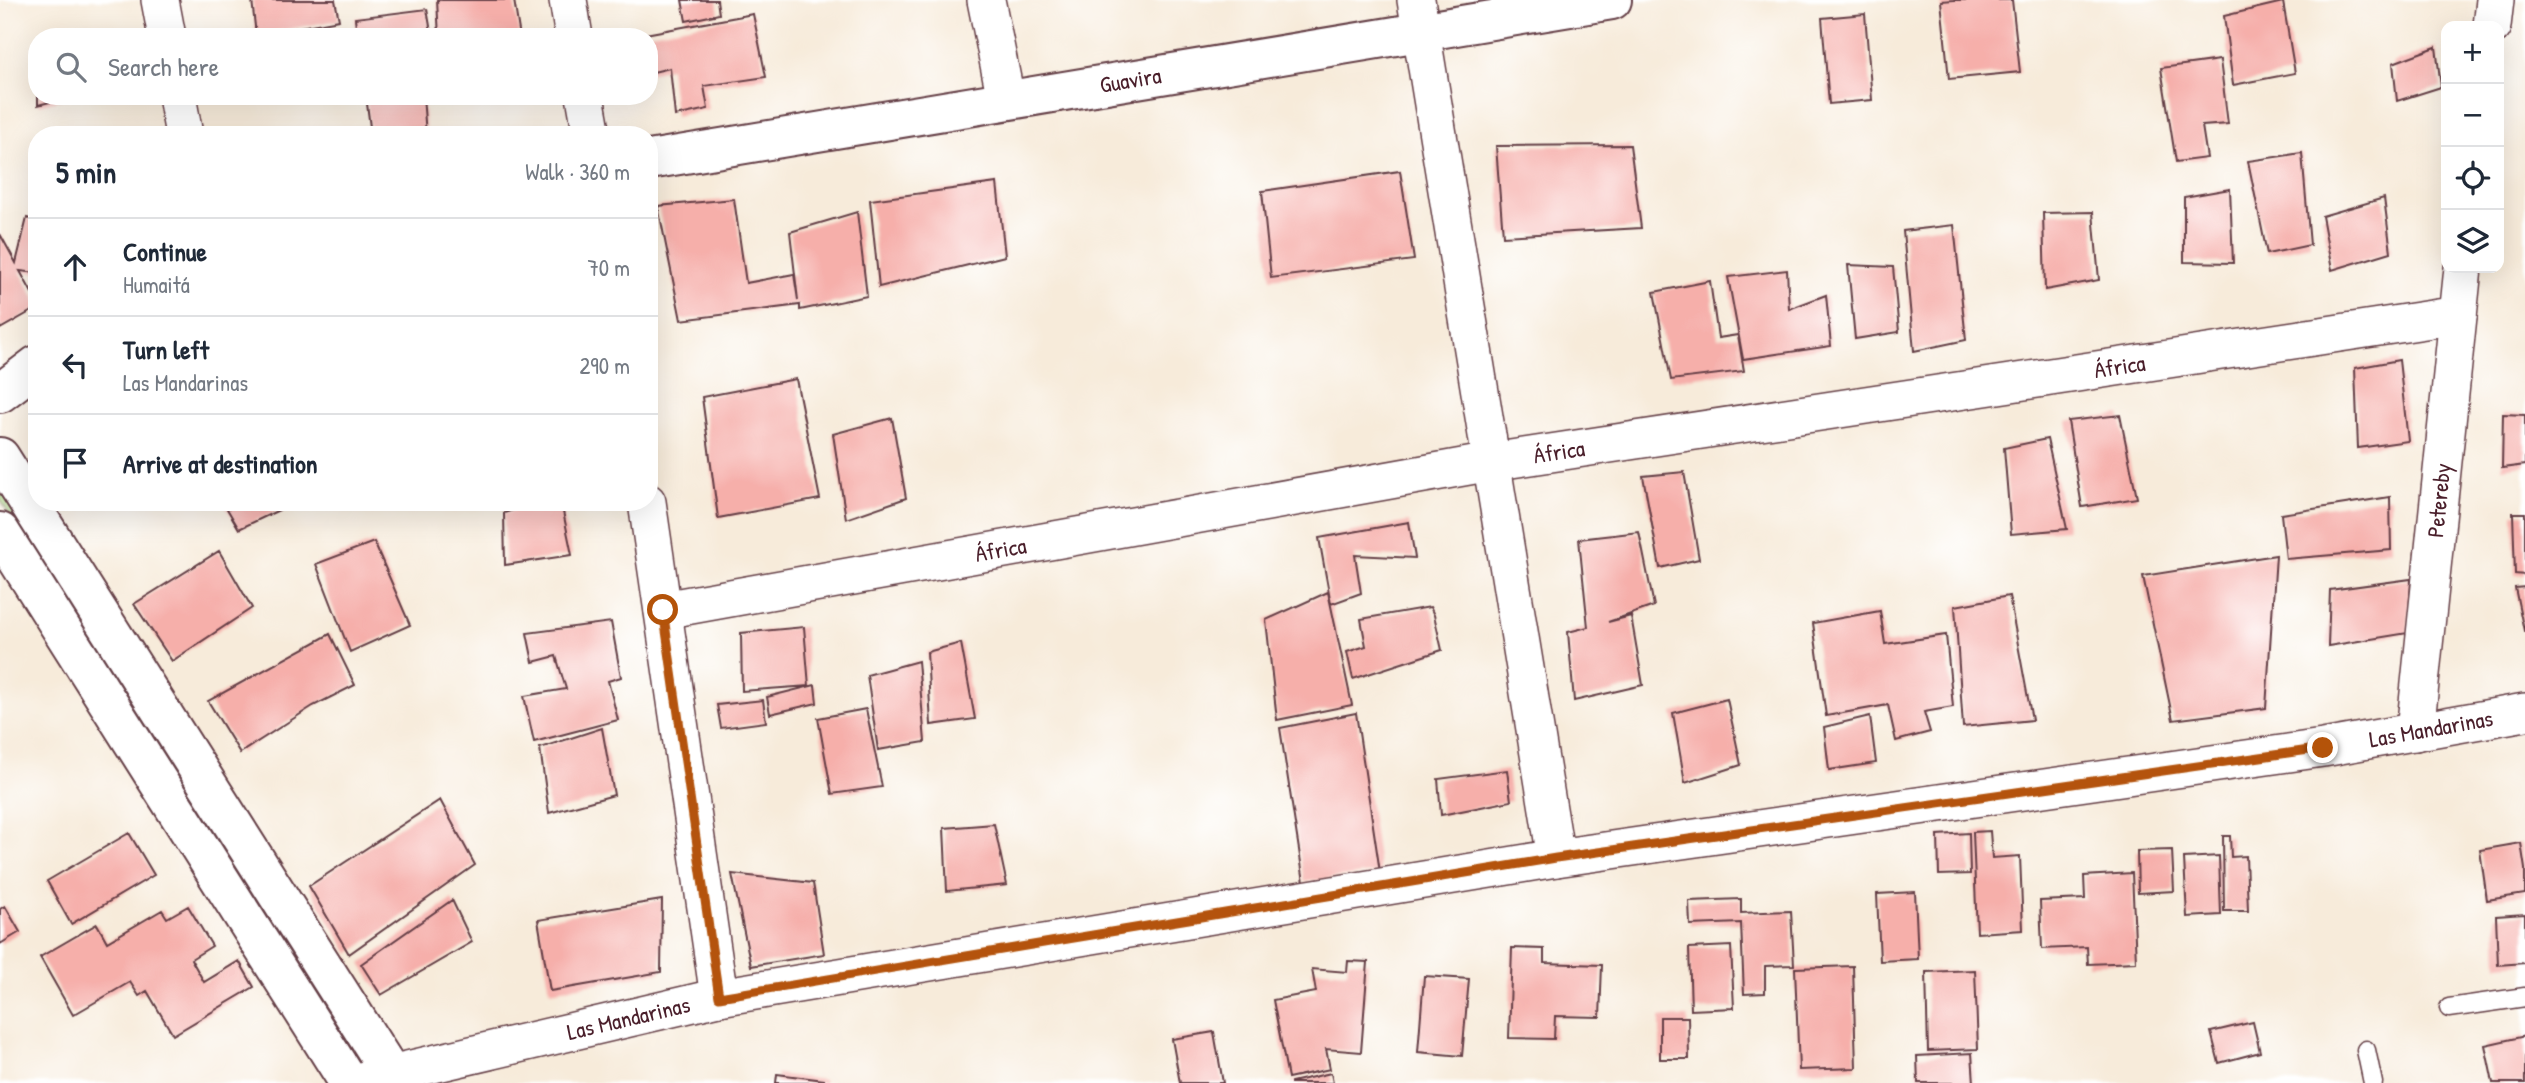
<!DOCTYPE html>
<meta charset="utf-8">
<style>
:root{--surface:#fff;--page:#f6f6f7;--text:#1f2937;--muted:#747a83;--line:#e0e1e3}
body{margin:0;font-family:"Patrick Hand",sans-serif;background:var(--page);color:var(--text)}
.controls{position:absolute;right:21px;top:21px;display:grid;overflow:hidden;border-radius:14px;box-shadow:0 7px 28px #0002}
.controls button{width:63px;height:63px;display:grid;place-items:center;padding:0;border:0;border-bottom:2px solid var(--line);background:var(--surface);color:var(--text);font:35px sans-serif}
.stop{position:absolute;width:21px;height:21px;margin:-16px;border:5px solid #b45309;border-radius:50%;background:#fff}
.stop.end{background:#b45309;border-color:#fff;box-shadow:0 2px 7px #0008}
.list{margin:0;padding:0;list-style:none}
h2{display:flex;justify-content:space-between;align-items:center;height:91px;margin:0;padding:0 28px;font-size:30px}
h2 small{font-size:23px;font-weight:400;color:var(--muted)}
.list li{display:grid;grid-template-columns:46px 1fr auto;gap:21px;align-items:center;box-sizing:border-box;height:98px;padding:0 28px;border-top:2px solid var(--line)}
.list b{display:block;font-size:26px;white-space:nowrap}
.list p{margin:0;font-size:23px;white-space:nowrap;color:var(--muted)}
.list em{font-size:23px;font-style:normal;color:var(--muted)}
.icon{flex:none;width:38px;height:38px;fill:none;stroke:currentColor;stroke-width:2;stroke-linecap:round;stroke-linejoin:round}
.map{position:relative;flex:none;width:2525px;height:1083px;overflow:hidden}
.search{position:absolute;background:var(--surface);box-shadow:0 7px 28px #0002;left:28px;top:28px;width:630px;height:77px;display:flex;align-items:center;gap:18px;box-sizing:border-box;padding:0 24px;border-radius:28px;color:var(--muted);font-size:26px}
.panel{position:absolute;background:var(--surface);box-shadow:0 7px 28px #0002;left:28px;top:126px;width:630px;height:385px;border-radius:28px}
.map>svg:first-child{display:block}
.green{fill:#a9d581;stroke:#7a7a56;stroke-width:2}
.building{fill:#f6afaa}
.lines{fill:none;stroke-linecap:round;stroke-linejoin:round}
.service-casing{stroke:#643e45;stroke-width:21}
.minor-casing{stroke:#643e45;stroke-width:40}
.tertiary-casing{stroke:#643e45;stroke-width:42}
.secondary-casing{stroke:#643e45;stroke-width:42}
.service{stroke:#fff;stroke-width:18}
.minor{stroke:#fff;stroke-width:37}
.tertiary{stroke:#fff;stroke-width:38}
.secondary{stroke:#fff;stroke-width:38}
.route{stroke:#b45309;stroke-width:9}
.labels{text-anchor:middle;stroke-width:6;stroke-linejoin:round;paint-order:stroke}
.street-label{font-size:23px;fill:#4a1f2b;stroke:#fff}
</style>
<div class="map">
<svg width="2525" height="1083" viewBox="0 0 2525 1083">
<rect width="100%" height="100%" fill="#fff"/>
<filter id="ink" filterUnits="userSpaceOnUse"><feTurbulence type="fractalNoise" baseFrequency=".0143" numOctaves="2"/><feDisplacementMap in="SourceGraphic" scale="14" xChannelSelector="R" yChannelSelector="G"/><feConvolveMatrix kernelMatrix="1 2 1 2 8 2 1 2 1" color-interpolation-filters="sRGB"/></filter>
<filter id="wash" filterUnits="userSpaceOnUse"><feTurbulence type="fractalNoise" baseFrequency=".00686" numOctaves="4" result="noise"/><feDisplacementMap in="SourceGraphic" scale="28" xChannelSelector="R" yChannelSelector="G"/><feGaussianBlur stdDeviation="1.57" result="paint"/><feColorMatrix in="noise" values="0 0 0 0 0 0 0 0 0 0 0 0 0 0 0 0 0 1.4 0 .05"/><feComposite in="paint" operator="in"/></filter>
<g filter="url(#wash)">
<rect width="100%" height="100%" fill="#f7ebda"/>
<path class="green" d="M0,487L354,1050H349L0,499Z"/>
<g id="blocks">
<path class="building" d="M252,0H335L339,20L256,35Z
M437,0H514L520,37H439Z
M682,0H717L719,14L686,21Z
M1954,0H2012L2020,72L1949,79L1941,1Z
M2283,2L2295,73L2233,85L2224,16Z
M427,9L431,32L418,37H357L355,18Z
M753,14L766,77L704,86L708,109L675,116L670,68L649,73V37L640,35Z
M1865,14L1872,100L1829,104L1822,18Z
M2436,47L2441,87L2397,101L2393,63Z
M2220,60L2228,124L2202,126L2207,158L2176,162L2161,68Z
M38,96H69L70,97L38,105Z
M366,96H423L426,135H371Z
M1630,145L1641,228L1503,236L1496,146Z
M2302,153L2310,245L2267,254L2248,161Z
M1400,171L1414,260L1271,278L1262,191Z
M997,183L1005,256L879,287L870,200Z
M2230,189L2233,263L2184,262V197Z
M2384,198L2391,252L2332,270L2322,216Z
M734,199L746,283L794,274L798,300L790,232L857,212L867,296L800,310V305L681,320L658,206Z
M2093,212L2099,280L2045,290L2043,213Z
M27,218L37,221V273L20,271L37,302V308L0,329V234L16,263Z
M1954,225L1966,340L1914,351L1903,231Z
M1848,265L1893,267L1899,332L1855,339Z
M1787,270L1789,309L1826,295L1831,346L1743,359L1728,277Z
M1710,281L1718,338L1738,335L1744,371L1671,380L1654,292Z
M2399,360L2408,441L2358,448L2355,368Z
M796,379L820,499L718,518L702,397Z
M2503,414L2525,415V465L2502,468Z
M2120,415L2137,498L2082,507L2068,421Z
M892,418L906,498L846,519L833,434Z
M2047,439L2067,529L2011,534L2004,448Z
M1684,472L1699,559L1660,568L1643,476Z
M2390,497L2391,550L2286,559L2281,514Z
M223,502H274L279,510L239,529Z
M537,502H561L572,555L505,565L504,513Z
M2513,513H2525V575L2515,574Z
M1409,522L1415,558L1355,555L1361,593L1331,604L1319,538Z
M1639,532L1654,606L1608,622L1631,616L1643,685L1574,701L1568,632L1588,627L1579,539Z
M374,542L410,625L350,652L316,564Z
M219,551L252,608L172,661L134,604Z
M2276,555L2266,708L2173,720L2143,576Z
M2411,579L2408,633L2328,646L2330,590Z
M2525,587V631H2524L2515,588Z
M1328,592L1352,705L1277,720L1266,620Z
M2009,596L2032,720L1963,727L1955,606Z
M1430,607L1434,615L1442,650L1353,679L1347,652L1366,646L1361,619Z
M1880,611L1885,644L1946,635L1953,707L1924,712L1930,732L1896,741L1888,705L1826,716L1813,623Z
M611,622L621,677L608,681L618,720L534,742L524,696L566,689L556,656L533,662L527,633Z
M804,627L809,686L742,691L741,633Z
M330,634L355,685L313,706L240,753L208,701Z
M961,643L975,719L931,725L927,652Z
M918,661L925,742L878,750L867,675Z
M815,685L817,703L770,714L767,697Z
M1727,699L1741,765L1685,783L1673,713Z
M763,700L766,722L721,728L717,705Z
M866,709L882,787L832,794L818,718Z
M1356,713L1380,872L1304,882L1280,728Z
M1870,716L1876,763L1829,770L1824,727Z
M602,728L614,795L549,813L540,748Z
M1507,770L1511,801L1441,815L1438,779Z
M440,800L475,865L349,954L309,886Z
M994,824L1007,885L947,891L944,828Z
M1990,831L1992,858L2020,856L2023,930L1977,933L1973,832Z
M129,833L154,875L71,924L47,881Z
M1969,833L1970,874L1939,875L1938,835Z
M2223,836H2230L2231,857L2246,856L2248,911H2224Z
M2521,843L2525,869V894L2487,900L2480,850Z
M2172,850L2174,891L2138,893L2137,851Z
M2219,856L2221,915L2187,917L2184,858Z
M2132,873L2136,962L2088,964L2087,947L2042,949L2040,901L2085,899L2084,876Z
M732,874L813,883L824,954L751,966Z
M1915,892L1918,959L1880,961L1877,894Z
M1741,899V913L1791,911L1794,965L1765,966V993L1744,994L1741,923L1690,925L1689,901Z
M452,900L472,942L381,995L361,964Z
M662,900L661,972L550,991L538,920Z
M5,906L20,932L0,944V909Z
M188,906L212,946L191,959L204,982L239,961L254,987L173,1035L147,991L139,996L130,982L73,1015L40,957L97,924L107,942L162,910L167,918Z
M2525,914V963L2498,965L2496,916Z
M1731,946L1734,1008L1691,1010L1689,948Z
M1512,948L1544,949V963L1602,965L1600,1017L1555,1016L1554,1039L1509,1038Z
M1348,961L1368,962L1361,1052L1326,1049L1330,1069L1288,1078L1273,1000L1316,992L1312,969L1347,972Z
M1853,966L1856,1068L1799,1070L1795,968Z
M1975,970L1978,1049L1928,1051L1926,972Z
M1424,976L1469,979L1462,1056L1418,1052Z
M1660,1017H1688L1689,1059H1660Z
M2253,1022L2260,1052L2219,1063L2211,1032Z
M1214,1032L1223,1083H1180L1172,1039Z
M2525,1036V1083H2493L2485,1045Z
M1972,1053L1974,1083H1918L1917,1056Z
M1331,1073L1333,1083H1291V1082Z
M777,1074L824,1080V1083H776Z"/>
</g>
</g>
<g filter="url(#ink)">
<use href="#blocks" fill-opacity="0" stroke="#643e45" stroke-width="2"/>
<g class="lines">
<g class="service-casing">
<path id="service" d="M2449,1008L2525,997
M2366,1050L2373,1083"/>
</g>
<g class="minor-casing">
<g id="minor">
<path d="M160,0L167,37"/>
<path d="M568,0L574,37"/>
<path d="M986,0L1006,99"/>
<path d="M1416,0L1556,858"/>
<path d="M2492,26L2495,0"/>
<path d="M177,96L184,135"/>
<path d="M585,96L592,135"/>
<path d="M647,502L719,997"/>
<path id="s1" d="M663,610L1491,462L2458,315"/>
<path id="s2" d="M2415,732L2463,268"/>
<path id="s3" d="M352,1083L719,997L1556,858L2323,748L2525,712"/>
</g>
</g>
<g class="tertiary-casing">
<g id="tertiary">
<path id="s4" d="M649,160L1612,0"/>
<path d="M0,393L37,365"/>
</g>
</g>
<g class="secondary-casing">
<path id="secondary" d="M0,457L397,1083
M0,532L349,1083"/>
</g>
<use href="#service" class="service"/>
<use href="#minor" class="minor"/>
<use href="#tertiary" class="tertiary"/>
<use href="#secondary" class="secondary"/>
</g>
</g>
<g class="lines" filter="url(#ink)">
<path class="route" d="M663,610L719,997L1556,858L2323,748"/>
</g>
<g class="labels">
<g class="street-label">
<text dy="8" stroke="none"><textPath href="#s4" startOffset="488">Guavira</textPath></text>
<text dy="8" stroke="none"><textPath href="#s1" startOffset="1477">África</textPath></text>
<text dy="8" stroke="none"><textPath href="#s1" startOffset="910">África</textPath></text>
<text dy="8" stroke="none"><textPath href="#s2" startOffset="233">Petereby</textPath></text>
<text dy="8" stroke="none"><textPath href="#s1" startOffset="343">África</textPath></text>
<text dy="8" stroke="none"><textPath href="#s3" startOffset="2110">Las Mandarinas</textPath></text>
<text dy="8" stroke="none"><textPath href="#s3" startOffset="284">Las Mandarinas</textPath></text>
</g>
</g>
</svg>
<div class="controls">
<button>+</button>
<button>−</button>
<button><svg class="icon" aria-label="locate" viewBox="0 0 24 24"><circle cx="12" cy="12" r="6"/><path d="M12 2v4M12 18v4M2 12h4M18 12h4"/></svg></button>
<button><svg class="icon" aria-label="layers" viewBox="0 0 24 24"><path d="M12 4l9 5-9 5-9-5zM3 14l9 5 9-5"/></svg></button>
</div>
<div class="stop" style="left:663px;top:610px"></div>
<div class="stop end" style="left:2323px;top:748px"></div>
<div class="search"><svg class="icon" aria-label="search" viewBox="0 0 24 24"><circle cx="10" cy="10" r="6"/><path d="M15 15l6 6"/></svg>Search here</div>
<section class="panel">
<h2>5 min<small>Walk · 360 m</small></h2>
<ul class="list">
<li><svg class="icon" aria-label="ahead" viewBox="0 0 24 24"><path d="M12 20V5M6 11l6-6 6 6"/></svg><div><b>Continue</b><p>Humaitá</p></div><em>70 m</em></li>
<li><svg class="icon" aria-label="left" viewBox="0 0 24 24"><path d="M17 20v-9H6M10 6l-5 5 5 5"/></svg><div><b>Turn left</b><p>Las Mandarinas</p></div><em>290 m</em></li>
<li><svg class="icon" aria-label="arrive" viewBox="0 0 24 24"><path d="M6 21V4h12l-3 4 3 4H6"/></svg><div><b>Arrive at destination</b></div></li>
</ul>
</section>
</div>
